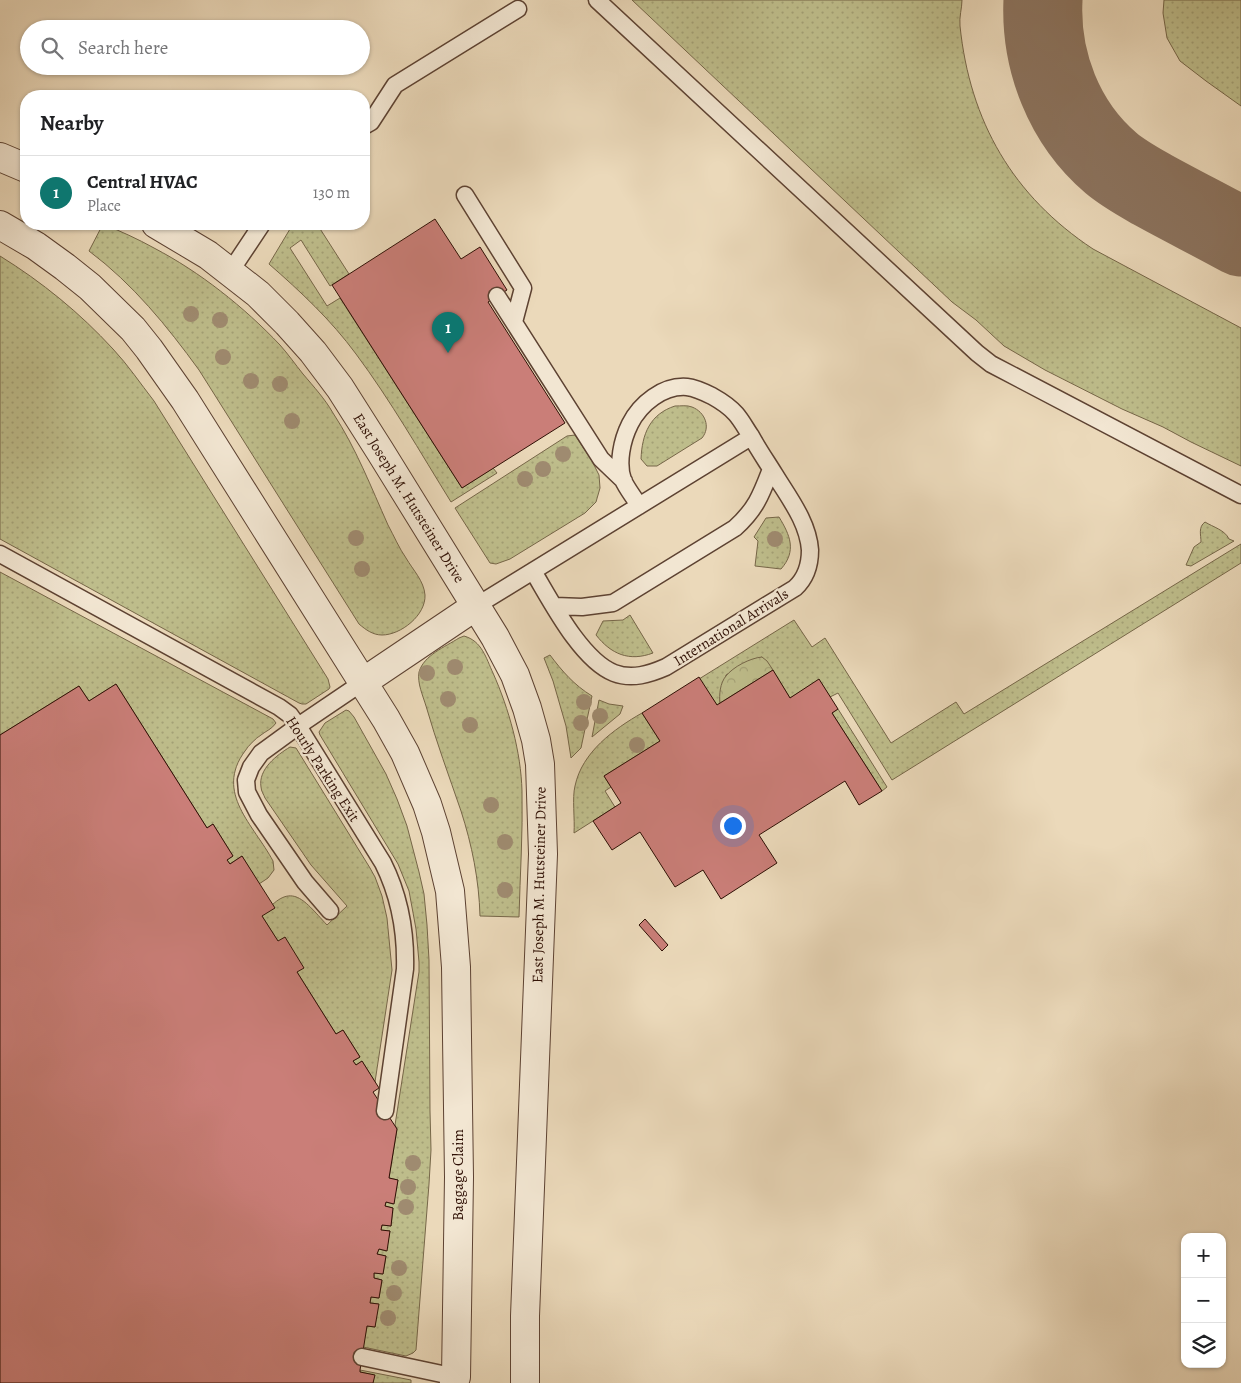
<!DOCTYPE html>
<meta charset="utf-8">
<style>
:root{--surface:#fff;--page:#f2f2f2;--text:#202124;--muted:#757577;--line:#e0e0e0;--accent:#0f766e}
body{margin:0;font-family:Alegreya,serif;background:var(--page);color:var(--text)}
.controls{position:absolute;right:15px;bottom:15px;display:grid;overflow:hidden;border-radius:10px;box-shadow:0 1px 4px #0004}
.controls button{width:45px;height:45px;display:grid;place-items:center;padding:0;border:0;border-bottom:1px solid var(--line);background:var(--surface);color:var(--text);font:25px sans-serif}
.you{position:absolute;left:732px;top:825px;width:18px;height:18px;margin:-12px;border:4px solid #fff;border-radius:50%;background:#1a73e8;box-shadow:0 0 0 8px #1a73e833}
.badge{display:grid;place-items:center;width:32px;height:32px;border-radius:50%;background:var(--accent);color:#fff;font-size:16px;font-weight:700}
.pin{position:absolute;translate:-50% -41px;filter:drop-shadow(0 1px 2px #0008)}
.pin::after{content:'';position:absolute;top:26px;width:18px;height:15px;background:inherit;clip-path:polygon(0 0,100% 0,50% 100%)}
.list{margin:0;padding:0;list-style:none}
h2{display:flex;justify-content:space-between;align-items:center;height:65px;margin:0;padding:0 20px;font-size:21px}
h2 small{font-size:16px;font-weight:400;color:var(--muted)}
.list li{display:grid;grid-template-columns:32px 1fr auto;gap:15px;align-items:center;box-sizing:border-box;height:75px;padding:0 20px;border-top:1px solid var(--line)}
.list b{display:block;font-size:19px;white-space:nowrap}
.list p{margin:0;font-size:16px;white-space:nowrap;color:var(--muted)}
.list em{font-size:16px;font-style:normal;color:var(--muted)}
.icon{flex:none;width:28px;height:28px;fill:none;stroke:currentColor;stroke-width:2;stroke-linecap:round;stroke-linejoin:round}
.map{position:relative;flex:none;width:1241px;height:1383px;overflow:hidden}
.search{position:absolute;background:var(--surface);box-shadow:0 1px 4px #0004;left:20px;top:20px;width:350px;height:55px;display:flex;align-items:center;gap:12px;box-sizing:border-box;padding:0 18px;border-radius:28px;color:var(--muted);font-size:19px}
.panel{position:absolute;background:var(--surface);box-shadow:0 1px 4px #0004;left:20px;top:90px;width:350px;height:140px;border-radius:20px}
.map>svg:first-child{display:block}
.grass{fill:url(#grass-dots);stroke:#766648}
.forest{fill:url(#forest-crowns);stroke:#766648}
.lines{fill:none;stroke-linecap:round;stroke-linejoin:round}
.taxiway{stroke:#8c745f;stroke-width:79}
.building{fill:#ca7e78;stroke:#2e0f04}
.lane-casing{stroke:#5d4232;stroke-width:19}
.street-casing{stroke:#5d4232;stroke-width:30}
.lane{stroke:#f2e6d2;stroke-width:16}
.street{stroke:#f2e6d2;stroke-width:28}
.tree{fill:#9f8b70}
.labels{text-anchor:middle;stroke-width:4.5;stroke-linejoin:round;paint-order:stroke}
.street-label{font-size:15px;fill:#2e0f04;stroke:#f2e6d2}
</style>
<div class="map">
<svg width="1241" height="1383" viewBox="0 0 1241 1383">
<defs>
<pattern id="grass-dots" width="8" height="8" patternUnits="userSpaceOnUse" patternTransform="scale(1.25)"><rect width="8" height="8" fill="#bebd8b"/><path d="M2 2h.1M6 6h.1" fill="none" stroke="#a4a176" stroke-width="1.8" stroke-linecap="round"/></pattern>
<pattern id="forest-crowns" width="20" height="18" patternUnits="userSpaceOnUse" patternTransform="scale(1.25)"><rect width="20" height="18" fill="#bebd8b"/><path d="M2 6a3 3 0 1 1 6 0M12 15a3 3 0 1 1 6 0" fill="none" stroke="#a4a176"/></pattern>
</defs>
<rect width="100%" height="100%" fill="#ebd9ba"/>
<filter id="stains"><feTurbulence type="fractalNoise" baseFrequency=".004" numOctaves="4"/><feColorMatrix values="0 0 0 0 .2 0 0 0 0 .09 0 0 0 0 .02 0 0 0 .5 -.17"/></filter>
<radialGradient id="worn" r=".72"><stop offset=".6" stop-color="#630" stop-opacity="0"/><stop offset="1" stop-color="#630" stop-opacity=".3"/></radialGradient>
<path class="grass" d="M632,0H962C962,8 959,17 960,26C970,122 1013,196 1093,249L1241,328V466L1191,442L1163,427L1122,409L1045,370L1004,346L976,320L952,302Z
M1164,0H1241V106L1206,81L1180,61L1167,38L1163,13Z
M103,224C120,231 138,239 154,248C200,272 244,307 280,345C288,354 295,364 303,374C314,387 325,399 333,413C356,448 371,487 388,525C394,536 399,548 406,558C413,570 424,581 425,595C426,615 401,635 382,635C373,635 366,630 359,624L199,370C167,326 133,284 89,251Z
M293,224H317L349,274L330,286L301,240L290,248L327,306L340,298L462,488L493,468L497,473L451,502C420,452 391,401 356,354C331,320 301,292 269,264Z
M0,256C42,282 80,313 113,349C128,365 140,383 154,401L328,679L330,687L329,689L306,704H302L299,703L0,539Z
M675,406C681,406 687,405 692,407C705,412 711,427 702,438L657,466H647L641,459C642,434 650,414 675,406Z
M575,435L592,461L599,475L600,488L596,502L585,513L510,559L496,564L490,563L455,508L567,436Z
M779,517C790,535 797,551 781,569L755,566L758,541L754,537L766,518Z
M1205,522C1213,527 1225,530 1229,539L1234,541L1191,566L1186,565L1194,547L1201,542C1201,535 1198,527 1205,522Z
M1241,544V563L892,780L838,693L830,697L819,680L790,698L770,666L762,657L747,662L726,675L720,698V703L717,705L699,679L794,620L812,647L825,638L891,743L956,702L964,714Z
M0,572L273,719L276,723C272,729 266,731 261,735C255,739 249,745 245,751C214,793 254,825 273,861L274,870L268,878L259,884L242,856L230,864L227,860L233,856L213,824L207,828L116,684L89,701L79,686L0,735Z
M630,615L653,653C629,662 611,654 596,635L603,621L623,620Z
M464,636C482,641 486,658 493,673C509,709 521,752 522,791C523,833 520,875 519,917L480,916C479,880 472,845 461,811C449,776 436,741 426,706C423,696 417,683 419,672C424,655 445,647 459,638Z
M550,655C562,671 574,685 592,696L581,748L571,758L566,726L553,681L544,658Z
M599,700L609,704L623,706L620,714L592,737Z
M838,709L887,787L882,791L832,713Z
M346,710L349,711L354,717L386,774L397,799L407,826L419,872L424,894L427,925L429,960L430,1111L431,1150L429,1184L416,1350L413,1353L406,1356L363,1347L367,1326L375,1327L378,1304L370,1303L371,1297L379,1298L382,1280L374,1278V1273L383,1274L386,1256L377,1254L379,1249L386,1251L390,1231L381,1230L382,1225L391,1226L393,1208L385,1206L386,1202L393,1204L398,1180L389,1178L397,1129L395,1125L419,972V962L416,929L409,891L398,864L320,735L319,732L325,723Z
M642,713L660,741L604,776L611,787L605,791L615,807L574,833C575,819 572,798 575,786C582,752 614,729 642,713Z
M290,747L296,748L370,868L375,877L382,896L387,918L392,970L375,1082L362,1061L356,1065L353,1061L360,1057L343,1030L336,1034L262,916C291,880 302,898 327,925L347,906L311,865L265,798C264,795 261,791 261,787C258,769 277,755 290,747Z
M360,1370L411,1380V1383H373L374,1375L360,1372Z"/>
<path class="forest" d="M762,657L767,661L773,670L720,703C719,695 720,683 726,676C733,667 750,658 762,657Z"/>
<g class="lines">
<path class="taxiway" d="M1043,0C1040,61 1064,123 1111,163C1124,174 1139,182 1153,190C1182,206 1212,221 1241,237"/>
</g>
<path class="building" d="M435,219L461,259L480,247L507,290L488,302L565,423L462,488L332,285Z
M773,670L790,698L819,679L838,709L832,713L882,791L859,805L845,781L759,835L777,863L721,899L703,870L675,887L640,832L612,850L593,821L621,803L604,776L660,741L642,713L699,677L717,705Z
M116,684L207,828L213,824L233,856L227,860L230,864L242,856L275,908L262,916L278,941L285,937L304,968L297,972L336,1034L343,1030L360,1057L353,1061L356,1065L362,1061L379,1088L373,1092L397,1129L389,1178L398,1180L394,1204L386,1202L385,1206L393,1208L391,1226L382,1225L381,1230L390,1231L387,1251L379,1249L377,1254L386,1256L383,1274L374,1273V1278L382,1280L379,1298L371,1297L370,1303L379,1304L375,1327L367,1326L360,1370V1372L375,1375L373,1383H0V735L79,686L89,701Z
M645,919L668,945L662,951L639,925Z"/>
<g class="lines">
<g class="lane-casing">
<path id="lane" d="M597,0L977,353L991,364L1241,495
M364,126L371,122L395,85L518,9
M465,195L523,288L514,322
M230,272L262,224
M497,296L601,459L624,481
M0,554L279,707L290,715L298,726L383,863C399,895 406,933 405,969L385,1111
M533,571C551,601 581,660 614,673C632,680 650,674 666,667L795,588C806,578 810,565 810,550C808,522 789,498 775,475C767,462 758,449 751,436C746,429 742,421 736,414C729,406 721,401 712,396C704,392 696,388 687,387C663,385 640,404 630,424C622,440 617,463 623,480C627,489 634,497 639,506
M476,606L751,437
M555,606L582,607L613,603L735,528C756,509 761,495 771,469
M330,911L305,882L259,815L247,792L246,780L251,767L261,753L298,726L363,682
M362,1357L456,1377"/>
</g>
<g class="street-casing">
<path id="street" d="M0,157L26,168
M156,224L208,255L258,294L287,323L313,352L340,388L380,451L495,637L515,675L527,708L536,740L540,764L543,854L525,1316V1383
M0,225L36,246L65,267L90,287L133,329L149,349L185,400L386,719L405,753L427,804L436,832L450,891L456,967L459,1177L456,1377L454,1383
M363,682L476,606"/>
</g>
<use href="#lane" class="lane"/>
<use href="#street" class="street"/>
</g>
<g class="tree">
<circle cx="191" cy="314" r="8"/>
<circle cx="220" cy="320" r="8"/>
<circle cx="223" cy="357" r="8"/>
<circle cx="251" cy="381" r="8"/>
<circle cx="280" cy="384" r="8"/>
<circle cx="292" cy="421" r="8"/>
<circle cx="563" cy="454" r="8"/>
<circle cx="543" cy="469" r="8"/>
<circle cx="525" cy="479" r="8"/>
<circle cx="356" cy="538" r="8"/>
<circle cx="775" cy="539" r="8"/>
<circle cx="362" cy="569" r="8"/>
<circle cx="455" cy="667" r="8"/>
<circle cx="427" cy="673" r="8"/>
<circle cx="448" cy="699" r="8"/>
<circle cx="584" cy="702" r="8"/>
<circle cx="600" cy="716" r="8"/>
<circle cx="581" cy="723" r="8"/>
<circle cx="470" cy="725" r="8"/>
<circle cx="637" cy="745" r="8"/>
<circle cx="491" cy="805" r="8"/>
<circle cx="505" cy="842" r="8"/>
<circle cx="505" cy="890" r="8"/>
<circle cx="413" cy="1163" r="8"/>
<circle cx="408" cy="1187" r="8"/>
<circle cx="406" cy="1207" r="8"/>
<circle cx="399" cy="1268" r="8"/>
<circle cx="394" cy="1293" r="8"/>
<circle cx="388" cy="1318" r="8"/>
</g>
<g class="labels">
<g class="street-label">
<text transform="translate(409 498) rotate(58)" y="5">East Joseph M. Hutsteiner Drive</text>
<text transform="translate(731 627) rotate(-32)" y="5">International Arrivals</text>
<text transform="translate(323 769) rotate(57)" y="5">Hourly Parking Exit</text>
<text transform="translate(539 885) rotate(-89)" y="5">East Joseph M. Hutsteiner Drive</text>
<text transform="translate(458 1175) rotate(-90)" y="5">Baggage Claim</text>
</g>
</g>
<rect width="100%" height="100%" filter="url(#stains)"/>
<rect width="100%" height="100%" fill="url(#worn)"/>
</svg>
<div class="controls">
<button>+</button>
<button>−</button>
<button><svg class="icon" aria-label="layers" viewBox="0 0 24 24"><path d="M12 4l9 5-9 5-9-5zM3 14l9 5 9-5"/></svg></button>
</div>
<div class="you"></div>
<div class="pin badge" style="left:448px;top:353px">1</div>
<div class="search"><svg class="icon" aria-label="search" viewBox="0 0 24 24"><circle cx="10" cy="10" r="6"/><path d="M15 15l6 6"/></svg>Search here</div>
<section class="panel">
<h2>Nearby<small></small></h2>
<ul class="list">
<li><span class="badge">1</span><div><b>Central HVAC</b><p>Place</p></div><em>130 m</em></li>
</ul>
</section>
</div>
